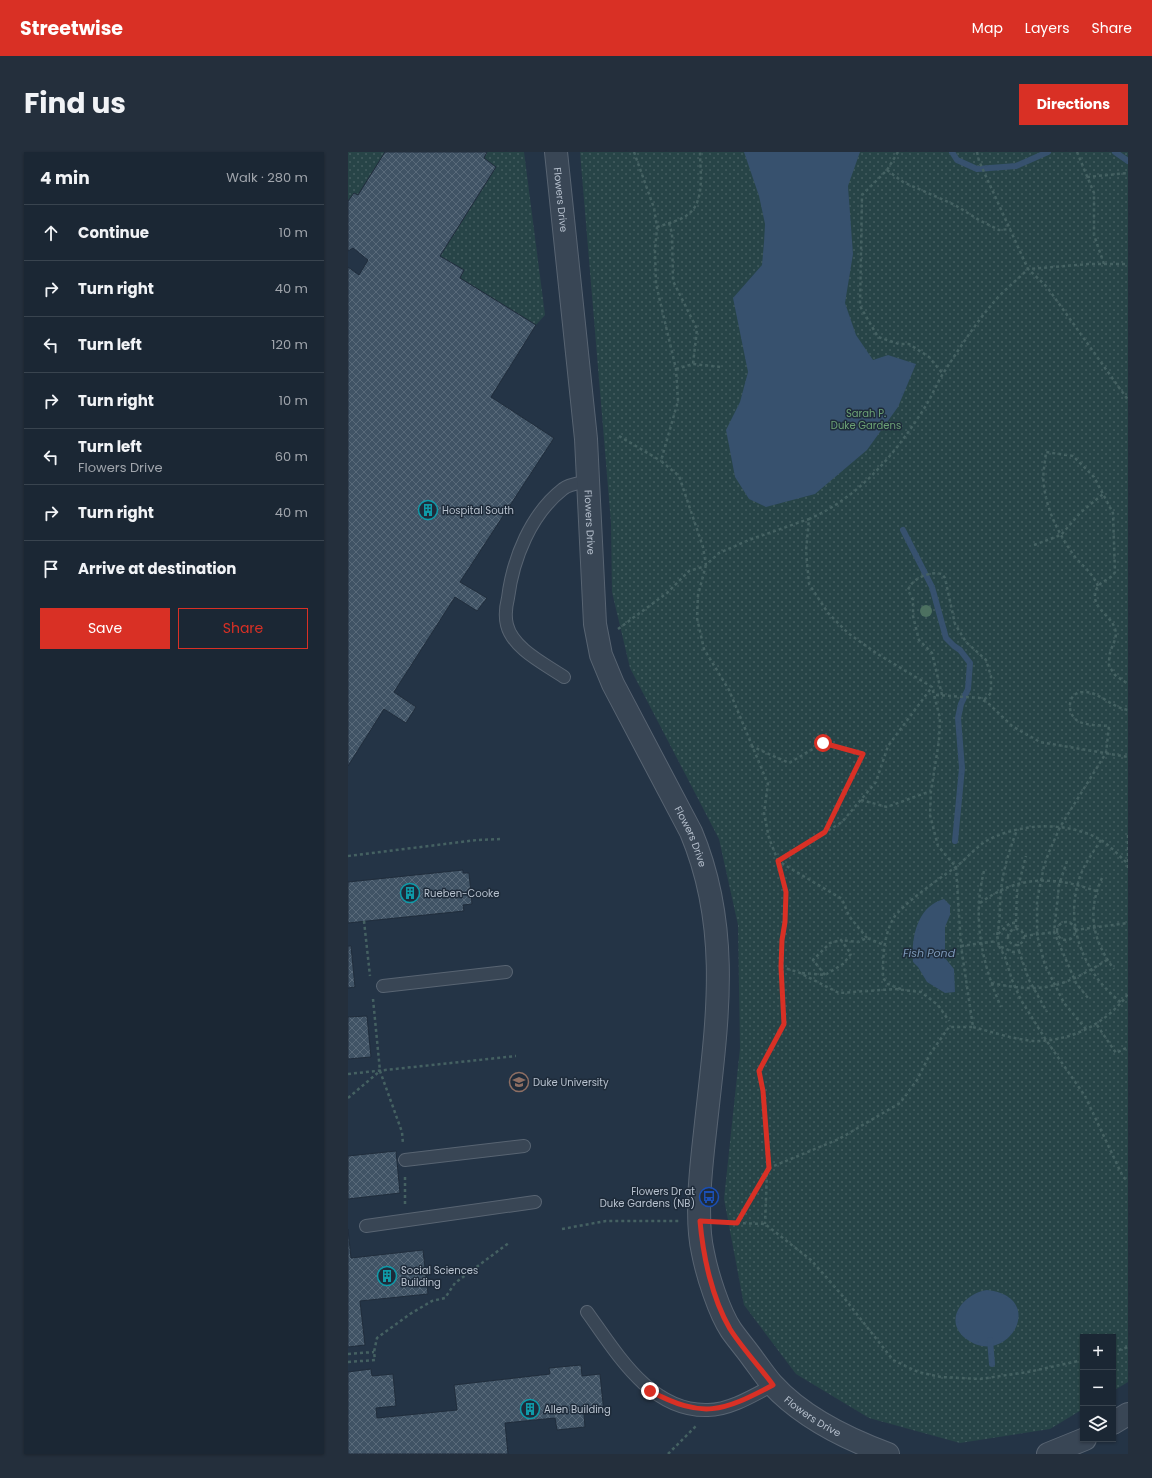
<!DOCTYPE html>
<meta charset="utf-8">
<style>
:root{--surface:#1b2734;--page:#242f3c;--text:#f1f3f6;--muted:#a0a5ac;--line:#39444f;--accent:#d93025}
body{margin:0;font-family:Poppins,sans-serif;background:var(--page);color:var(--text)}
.controls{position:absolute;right:12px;bottom:12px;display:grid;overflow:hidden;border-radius:0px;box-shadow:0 1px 3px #0004}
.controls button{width:36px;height:36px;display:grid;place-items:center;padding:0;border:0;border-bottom:1px solid var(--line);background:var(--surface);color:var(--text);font:20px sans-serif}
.stop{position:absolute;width:12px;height:12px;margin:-9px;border:3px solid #d93025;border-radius:50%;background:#fff}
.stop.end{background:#d93025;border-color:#fff;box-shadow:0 1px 4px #0008}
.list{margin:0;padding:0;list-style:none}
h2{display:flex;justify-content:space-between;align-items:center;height:52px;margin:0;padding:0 16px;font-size:17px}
h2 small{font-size:13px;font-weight:400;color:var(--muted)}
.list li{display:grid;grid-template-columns:26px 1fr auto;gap:12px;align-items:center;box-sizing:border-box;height:56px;padding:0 16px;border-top:1px solid var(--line)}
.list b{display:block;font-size:15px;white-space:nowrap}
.list p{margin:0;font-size:13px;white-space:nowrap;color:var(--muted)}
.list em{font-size:13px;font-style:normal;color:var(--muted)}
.actions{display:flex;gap:8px;padding:12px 16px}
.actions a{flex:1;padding:9px 0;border:1px solid var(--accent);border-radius:0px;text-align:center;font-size:14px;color:var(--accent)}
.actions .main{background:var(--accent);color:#fff}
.icon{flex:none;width:22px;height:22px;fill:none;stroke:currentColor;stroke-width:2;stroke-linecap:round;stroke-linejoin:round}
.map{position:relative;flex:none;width:780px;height:1302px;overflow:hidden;border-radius:0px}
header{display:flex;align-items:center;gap:24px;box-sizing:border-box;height:56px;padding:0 20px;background:var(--accent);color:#fff}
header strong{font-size:19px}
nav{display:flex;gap:22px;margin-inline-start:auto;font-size:14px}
.intro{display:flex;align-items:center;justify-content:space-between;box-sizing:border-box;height:96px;padding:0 24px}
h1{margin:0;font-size:28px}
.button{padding:10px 18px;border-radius:0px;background:var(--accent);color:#fff;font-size:14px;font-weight:700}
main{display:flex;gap:24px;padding:0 24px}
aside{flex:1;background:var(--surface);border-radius:0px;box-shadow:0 1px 3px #0004}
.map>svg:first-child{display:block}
.grass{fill:url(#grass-dots)}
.water{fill:#37516e}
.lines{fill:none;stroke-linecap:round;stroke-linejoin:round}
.stream{stroke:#37516e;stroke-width:6}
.building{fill:url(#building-cross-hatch);stroke:#202d3c}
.lane-casing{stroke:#586472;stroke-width:14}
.street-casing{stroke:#586472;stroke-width:24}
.path{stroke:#456162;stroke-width:2.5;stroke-dasharray:3 3;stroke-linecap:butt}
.lane{stroke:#394655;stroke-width:12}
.street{stroke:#394655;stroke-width:22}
.tree{fill:#4c7060}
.route{stroke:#d93025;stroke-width:5}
.labels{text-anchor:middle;stroke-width:3;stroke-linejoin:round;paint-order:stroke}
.street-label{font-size:10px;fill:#b7c1ce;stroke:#1e2b3a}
.park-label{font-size:10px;fill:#6ca175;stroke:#1e2b3a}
.poi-label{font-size:10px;fill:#b7c1ce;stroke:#1e2b3a;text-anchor:start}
.water-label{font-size:11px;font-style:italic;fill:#7c98b8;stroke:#1e2b3a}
</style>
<header>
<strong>Streetwise</strong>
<nav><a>Map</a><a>Layers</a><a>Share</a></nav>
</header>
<div class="intro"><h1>Find us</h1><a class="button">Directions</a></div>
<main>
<aside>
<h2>4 min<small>Walk · 280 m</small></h2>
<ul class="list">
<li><svg class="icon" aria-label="ahead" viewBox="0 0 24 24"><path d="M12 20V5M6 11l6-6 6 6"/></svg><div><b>Continue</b></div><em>10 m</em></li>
<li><svg class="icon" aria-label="right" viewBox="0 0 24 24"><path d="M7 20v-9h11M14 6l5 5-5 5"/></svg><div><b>Turn right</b></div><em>40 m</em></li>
<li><svg class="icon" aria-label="left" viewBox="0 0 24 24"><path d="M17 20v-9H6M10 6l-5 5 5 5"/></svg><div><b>Turn left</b></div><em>120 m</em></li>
<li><svg class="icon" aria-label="right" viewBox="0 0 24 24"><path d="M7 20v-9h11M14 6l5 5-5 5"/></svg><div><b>Turn right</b></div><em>10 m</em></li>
<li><svg class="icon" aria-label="left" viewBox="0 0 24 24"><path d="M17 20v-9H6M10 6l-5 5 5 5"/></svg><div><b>Turn left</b><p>Flowers Drive</p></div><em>60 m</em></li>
<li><svg class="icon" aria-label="right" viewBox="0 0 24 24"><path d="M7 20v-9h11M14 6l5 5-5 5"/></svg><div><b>Turn right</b></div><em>40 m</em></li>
<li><svg class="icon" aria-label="arrive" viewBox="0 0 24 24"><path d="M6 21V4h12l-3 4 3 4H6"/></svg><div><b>Arrive at destination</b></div></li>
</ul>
<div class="actions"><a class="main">Save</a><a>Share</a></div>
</aside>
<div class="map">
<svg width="780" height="1302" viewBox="0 0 780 1302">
<defs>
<pattern id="grass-dots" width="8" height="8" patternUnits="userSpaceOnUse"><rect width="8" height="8" fill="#274447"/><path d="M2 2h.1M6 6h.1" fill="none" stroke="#445d60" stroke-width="1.8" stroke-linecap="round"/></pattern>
<pattern id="building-cross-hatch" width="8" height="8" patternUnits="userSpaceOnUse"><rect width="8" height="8" fill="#405365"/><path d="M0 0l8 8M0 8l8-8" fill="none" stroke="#596a7a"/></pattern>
</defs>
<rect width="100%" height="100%" fill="#243446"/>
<path class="grass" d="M0,0H37L10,43L0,52Z
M139,0H176L197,163L188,173L112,126L116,118L92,104L148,15L136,6Z
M232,0H780V1230L765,1239V1185H735V1257L702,1277L612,1291L521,1266L448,1222L396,1153L376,1047L392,896L390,773L371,687L282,516L264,440L263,371Z"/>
<path class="water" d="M396,0H512L500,34L505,102L497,151L508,183L525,208L540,203L568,212L550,255L519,298L467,342L418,355L401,347L387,325L378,278L392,250L400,220L385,146L414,113L416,90L417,72L411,44Z
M596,747L602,753V763L597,775V806L606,817L607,840L597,841L579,830L570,815L565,810C563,786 569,754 596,747Z
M639,1138C702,1145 658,1219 617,1186C594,1167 617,1141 639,1138Z"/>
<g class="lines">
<path class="stream" d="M604,0L609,8L629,17L668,14L700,0
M767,0L780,9
M555,378L584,435L598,486L606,494L612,498L622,511L620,537L613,552L610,566L614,616L607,689
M642,1188L644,1212"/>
</g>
<path class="building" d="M37,0H139L136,6L148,15L92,104L116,118L112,126L188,173L143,245L206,286L112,430L139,446L129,459L107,445L46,540L68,555L58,571L36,557L0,614V115L11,123L20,108L5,96L0,99V49L6,41L10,43Z
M115,718V721H121L124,752L115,753L116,759L0,771V730Z
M0,794H3L7,835L0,836Z
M19,864L23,905L0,907V865Z
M48,999L52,1041L0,1047V1004Z
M0,1077L3,1106L75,1098L80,1142L12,1149L17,1193L0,1195Z
M233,1213L234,1224L252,1222L256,1261L236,1262L237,1275L209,1278L207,1266L157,1271L160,1302H0V1220L23,1217L24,1224L45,1222L48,1254L28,1256L29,1266L109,1258L106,1233L202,1222L201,1216Z"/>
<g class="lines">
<g class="lane-casing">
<path id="lane" d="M216,525C197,512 165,497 159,473C157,465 158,454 160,446C165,406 183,362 215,337C221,332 233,331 241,329
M35,834L158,820
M57,1008L176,994
M18,1074L187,1050
M239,1160C268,1200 302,1260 360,1258C382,1258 406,1243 425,1233"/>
</g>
<g class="street-casing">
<g id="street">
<path id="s1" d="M208,0L238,287L247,472L253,503L265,532L343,680C385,780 368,876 357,980C353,1015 347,1067 355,1101C359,1122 371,1160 383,1178C390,1188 398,1197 405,1207C411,1215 417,1224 424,1232C454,1265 499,1287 540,1302"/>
<path d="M765,1271L780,1262"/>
<path d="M700,1302L737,1287"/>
</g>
</g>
<path class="path" d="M286,0L306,56L309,75L307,99L308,132L328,217L330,249L313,309L331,324L355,395L358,413L371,401L401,388L461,367
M550,0L539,18L514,43L512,154L530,185L551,192H561L581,205L595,222
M629,0L631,9L680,117L740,112H780
M729,0L746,41V83L756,112
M539,18L555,30L607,53L631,68L651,78L663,77
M739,25L780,21
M321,71L324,81L325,129L349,177L345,212
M309,75C318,72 330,69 338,64C358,51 352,21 352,0
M328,217L345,212L373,215
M271,284L313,309
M686,393L713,383L732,361L755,342
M358,413L350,443L349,466L356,497L381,538L420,632L416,661L421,686L430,709L438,740L437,770L434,788L436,872L411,919L415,939L420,993L417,1072
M750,434C744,420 736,416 727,405C712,384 699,360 696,334C694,324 697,311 698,300L725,304L746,325L765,361L767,420C763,428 752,429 749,436C740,455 763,462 767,477C770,486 764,493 762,501C761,505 761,510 761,514L767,523L780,532
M270,477L319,441L341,419L358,414
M588,543L632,546L641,552L664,574L692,590L780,605
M594,543L584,501L571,488L565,464V448L560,438C564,426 583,419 594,422L597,426L607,472L618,490L638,508L643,524V541L635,549
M403,594L441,611L475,591L515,601L478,680
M513,648L539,655L583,639
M780,683V719
M753,688C744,702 734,715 730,731C717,777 738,824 774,851
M0,704L129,688L153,687
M719,709L711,733L706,780L728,831L740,846
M636,719C624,766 634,812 653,855
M754,726C739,759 744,788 766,817
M632,751C670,723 706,724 748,739
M16,769L22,824
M668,770L669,739L678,704
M709 779a9 9 0 1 1 18 0a9 9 0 1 1-18 0Z
M668,776V771H662L649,783L651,794L665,800L671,799L670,792
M660 785a8 8 0 1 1 16 0a8 8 0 1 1-16 0Z
M727,778L780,771
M649,783C653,768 651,755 653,739C655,718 661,699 669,678
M676,784L707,780
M519,786L501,764L494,747L430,709L494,670L528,630L540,594L584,535
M613,794L649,789
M651,794L657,805L664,828L673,848L698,888L737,944L775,1025L780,1029
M671,799L681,828L699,860
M433,815L450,820L491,841L547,837L573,840L590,853L601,869
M454,821L477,823L495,812L503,802L493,788L510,790L519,786L536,793
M477,823L465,808L482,791L493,788
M643,831C696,842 715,835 759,808
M553,837L540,832L535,826C535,806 535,786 545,767C552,754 592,726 605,717C618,708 626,696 640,688C673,671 718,669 751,687C761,692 770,703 779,711
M25,847L32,919L54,980L55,992
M749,873L768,901L780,895
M625,875C645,880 667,888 688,889C724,889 759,871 780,842
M738,877L716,851L697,813L689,783V749L696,714L701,700L712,675L758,601L761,574C751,573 739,574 730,569C718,562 719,540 735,540C751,539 764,556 780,558
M0,922L168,904
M0,946L32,919
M57,1025V1052
M372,1070L389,1071
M214,1077L258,1069H331
M765,1200L780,1195
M0,1202L26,1200
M735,1208L680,1220L632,1227L593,1225L570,1220L545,1208L493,1142L463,1108L417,1072L389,1071L421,1016L491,987L552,951L569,928L582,902L601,875H625L613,794L608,715L590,694L582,663L583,639L591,589L592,566L584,535L528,501L500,481L480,461L461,432L458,399L461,367C512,345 548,301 577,255C584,244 589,231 596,220C611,197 627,172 645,151C655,139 669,128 680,117L699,135L780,248
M0,1210L27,1208L26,1200L29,1186L62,1162L84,1149L97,1146L107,1131L162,1090
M320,1302L349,1273"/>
<use href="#lane" class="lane"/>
<use href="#street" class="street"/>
</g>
<circle class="tree" cx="578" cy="459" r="6"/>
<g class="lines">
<path class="route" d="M302,1239C355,1267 374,1260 425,1233C411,1214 394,1196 382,1177C364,1146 355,1104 352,1069L389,1071L421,1016L415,939L411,919L436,872L433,815L434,788L437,770L438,740L430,709L477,680L515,602L475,591"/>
</g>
<defs>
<g id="building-ring" transform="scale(1)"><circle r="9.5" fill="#1e2b3a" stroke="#0f9aa8" stroke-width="1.5"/><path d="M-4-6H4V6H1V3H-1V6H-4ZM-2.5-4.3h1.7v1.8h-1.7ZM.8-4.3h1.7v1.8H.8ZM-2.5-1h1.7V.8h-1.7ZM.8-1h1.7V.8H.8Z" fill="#0f9aa8"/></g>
<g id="university-ring" transform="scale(1)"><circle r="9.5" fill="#1e2b3a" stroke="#8d6e63" stroke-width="1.5"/><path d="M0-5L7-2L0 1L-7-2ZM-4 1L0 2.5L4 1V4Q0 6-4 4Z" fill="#8d6e63"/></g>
<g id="bus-ring" transform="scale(1)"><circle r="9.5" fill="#1e2b3a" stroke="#1a4fb4" stroke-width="1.5"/><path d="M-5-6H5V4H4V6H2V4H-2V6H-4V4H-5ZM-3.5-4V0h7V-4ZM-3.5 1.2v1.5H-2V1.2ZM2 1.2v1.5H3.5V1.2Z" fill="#1a4fb4"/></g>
</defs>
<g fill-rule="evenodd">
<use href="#building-ring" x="80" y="358"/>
<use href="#building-ring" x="62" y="741"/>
<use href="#university-ring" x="171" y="930"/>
<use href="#bus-ring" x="361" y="1045"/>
<use href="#building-ring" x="39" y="1124"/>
<use href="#building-ring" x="182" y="1257"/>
</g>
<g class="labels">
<g class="street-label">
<text dy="4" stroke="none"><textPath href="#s1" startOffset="48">Flowers Drive</textPath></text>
<text dy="4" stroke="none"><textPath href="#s1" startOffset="372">Flowers Drive</textPath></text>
<text dy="4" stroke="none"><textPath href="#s1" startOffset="708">Flowers Drive</textPath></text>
<text dy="4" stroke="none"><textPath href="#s1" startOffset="1332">Flowers Drive</textPath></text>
</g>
<g class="park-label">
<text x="518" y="265">Sarah P.<tspan x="518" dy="12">Duke Gardens</tspan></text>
</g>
<g class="poi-label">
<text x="94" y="362">Hospital South</text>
<text x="76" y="745">Rueben-Cooke</text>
<text x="185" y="934">Duke University</text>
<text x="347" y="1043" text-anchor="end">Flowers Dr at<tspan x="347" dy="12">Duke Gardens (NB)</tspan></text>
<text x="53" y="1122">Social Sciences<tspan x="53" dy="12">Building</tspan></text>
<text x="196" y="1261">Allen Building</text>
</g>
<g class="water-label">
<text x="581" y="805">Fish Pond</text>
</g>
</g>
</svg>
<div class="controls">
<button>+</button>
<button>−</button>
<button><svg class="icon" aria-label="layers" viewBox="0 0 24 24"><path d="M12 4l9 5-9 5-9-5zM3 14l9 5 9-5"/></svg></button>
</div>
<div class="stop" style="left:475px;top:591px"></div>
<div class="stop end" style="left:302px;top:1239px"></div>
</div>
</main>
